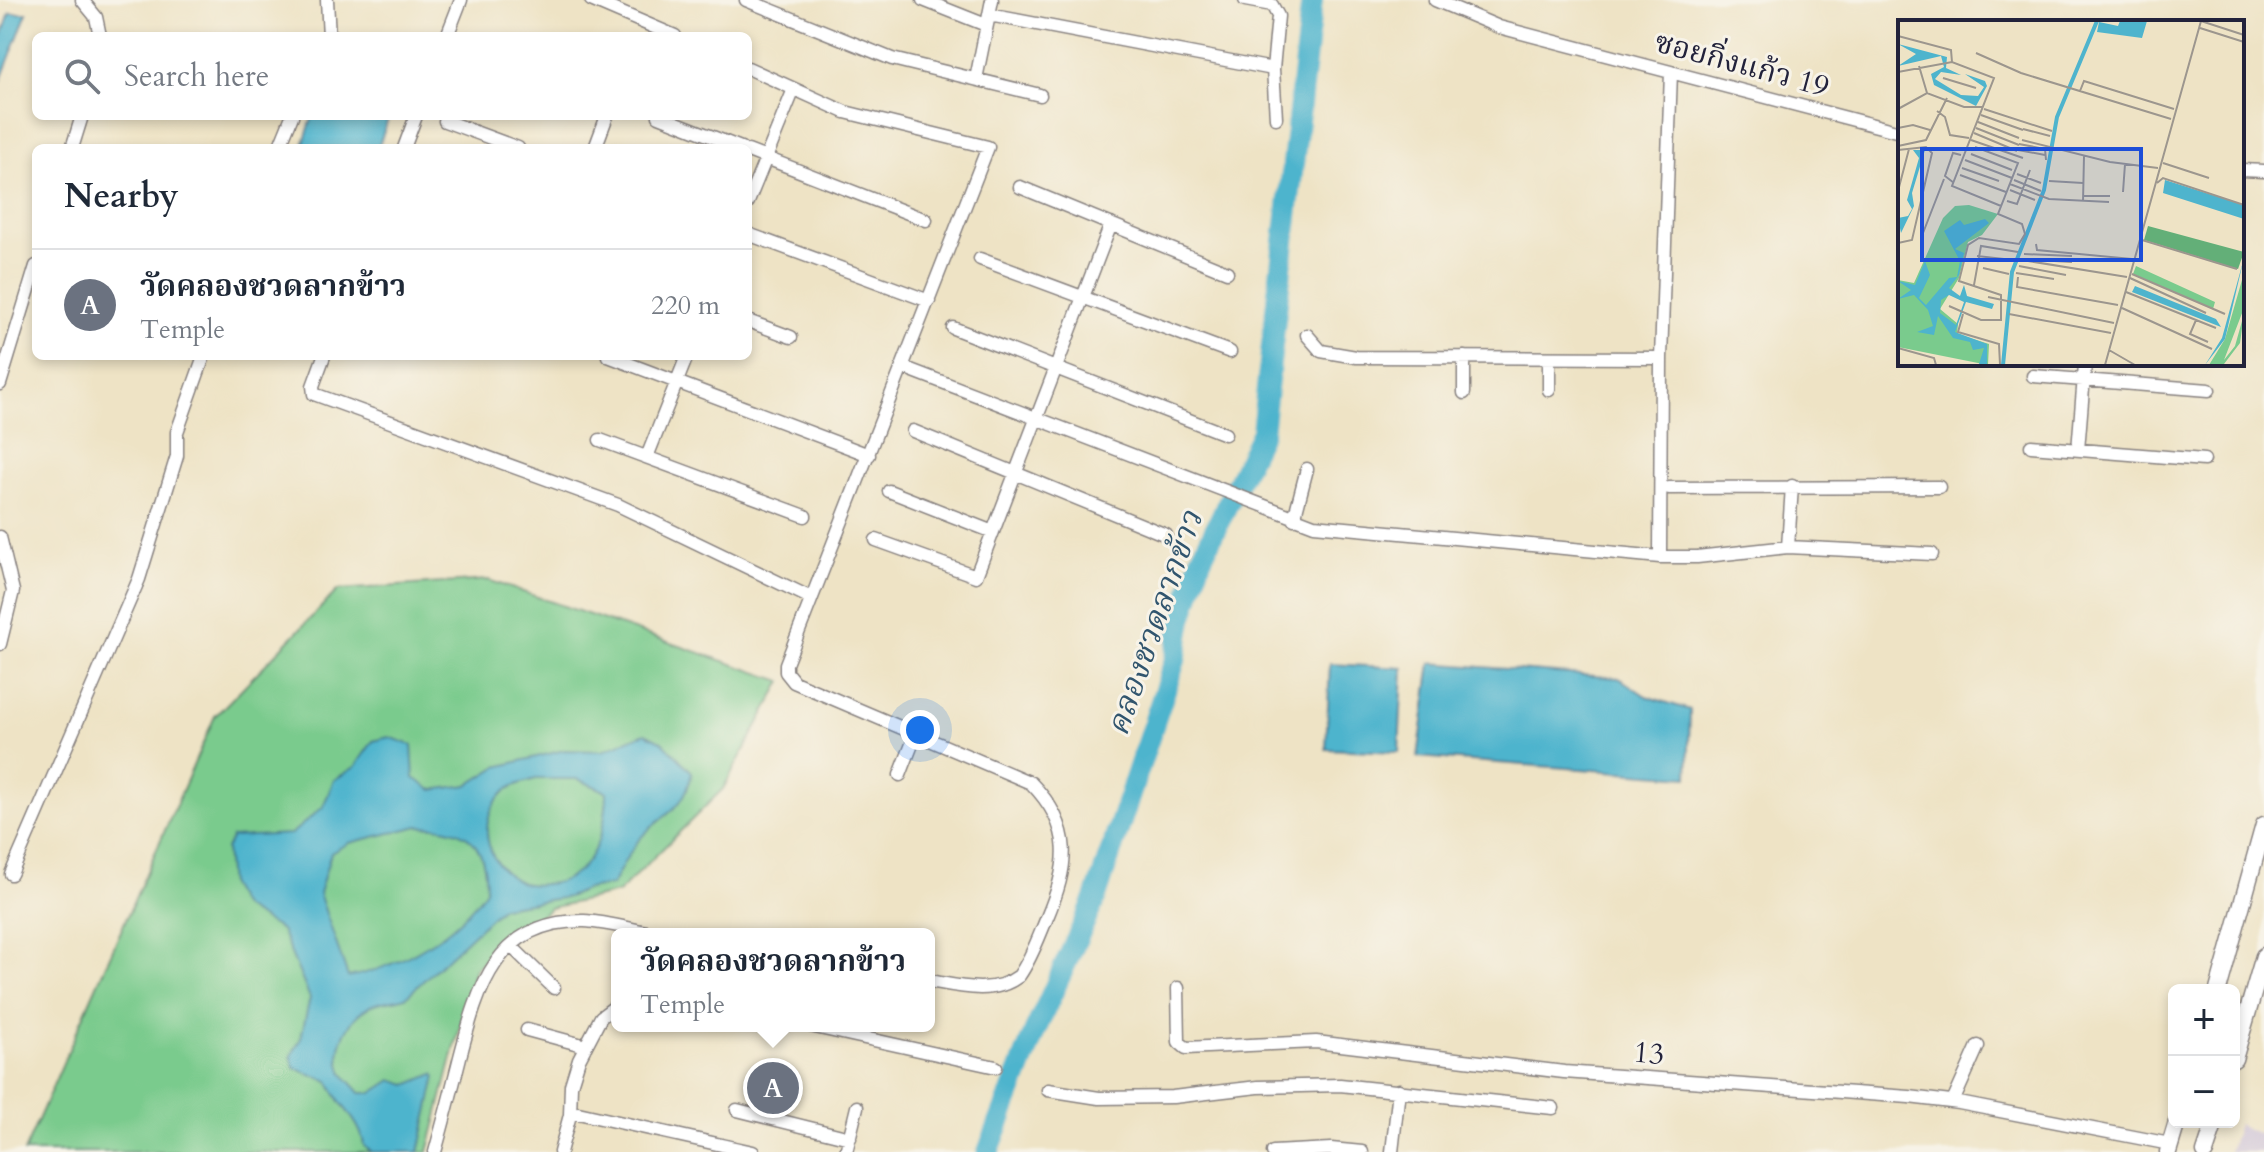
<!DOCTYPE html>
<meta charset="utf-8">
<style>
:root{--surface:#fff;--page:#f2f2f3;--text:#1f2937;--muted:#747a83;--line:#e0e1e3;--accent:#1f6fb2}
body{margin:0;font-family:Cardo,"Noto Serif Thai",serif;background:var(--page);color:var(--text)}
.controls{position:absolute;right:24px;bottom:24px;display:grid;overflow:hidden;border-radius:12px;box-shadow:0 4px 12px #0003}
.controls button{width:72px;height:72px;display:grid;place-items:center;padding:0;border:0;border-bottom:2px solid var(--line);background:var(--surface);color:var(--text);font:40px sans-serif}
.you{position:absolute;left:920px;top:730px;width:28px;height:28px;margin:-20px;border:6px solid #fff;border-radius:50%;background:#1a73e8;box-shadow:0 0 0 12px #1a73e833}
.badge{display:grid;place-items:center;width:52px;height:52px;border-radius:50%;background:var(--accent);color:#fff;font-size:26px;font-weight:700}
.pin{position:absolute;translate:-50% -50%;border:4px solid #fff;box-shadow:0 2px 8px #0006}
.popup{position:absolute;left:611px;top:928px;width:324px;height:104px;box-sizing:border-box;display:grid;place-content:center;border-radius:12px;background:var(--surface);filter:drop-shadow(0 2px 6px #0005);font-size:26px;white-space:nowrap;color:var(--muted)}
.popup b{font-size:30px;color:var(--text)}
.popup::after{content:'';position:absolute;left:50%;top:100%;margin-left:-16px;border:16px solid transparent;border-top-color:var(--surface)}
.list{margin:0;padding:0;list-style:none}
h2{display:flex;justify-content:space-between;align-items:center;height:104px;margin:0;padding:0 32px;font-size:34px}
h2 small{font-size:26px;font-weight:400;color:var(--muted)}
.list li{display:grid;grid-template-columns:52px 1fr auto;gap:24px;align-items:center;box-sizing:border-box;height:112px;padding:0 32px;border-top:2px solid var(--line)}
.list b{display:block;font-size:30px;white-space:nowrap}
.list p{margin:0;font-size:26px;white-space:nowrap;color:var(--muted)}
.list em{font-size:26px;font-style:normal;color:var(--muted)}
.icon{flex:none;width:44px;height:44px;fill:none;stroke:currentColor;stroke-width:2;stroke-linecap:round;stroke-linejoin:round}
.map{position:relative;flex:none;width:2264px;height:1152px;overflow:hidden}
.search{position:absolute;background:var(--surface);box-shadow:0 4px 12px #0003;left:32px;top:32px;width:720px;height:88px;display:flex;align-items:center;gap:20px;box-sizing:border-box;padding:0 28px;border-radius:12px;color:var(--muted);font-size:30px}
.panel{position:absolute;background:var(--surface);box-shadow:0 4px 12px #0003;left:32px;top:144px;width:720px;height:216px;border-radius:12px}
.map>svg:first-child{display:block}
.industrial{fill:#cbbfd5}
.green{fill:#7acb8d;stroke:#4e7664;stroke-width:2}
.water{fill:#4eb4cd;stroke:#386b84;stroke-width:2;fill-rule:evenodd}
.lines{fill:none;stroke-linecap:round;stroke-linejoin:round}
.river{stroke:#4eb4cd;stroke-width:22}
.minor-casing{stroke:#888280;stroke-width:15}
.major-casing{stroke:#888280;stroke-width:19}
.minor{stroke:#fff;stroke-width:12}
.major{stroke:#fff;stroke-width:16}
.labels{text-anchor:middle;stroke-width:6;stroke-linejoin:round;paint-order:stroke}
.street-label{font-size:30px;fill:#22223b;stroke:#f7f3e8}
.water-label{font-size:32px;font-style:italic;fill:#31556e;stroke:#f7f3e8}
.inset-river{fill:none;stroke:#4eb4cd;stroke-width:4}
.inset-road{fill:none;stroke:#9c968e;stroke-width:2}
.view{fill:#1d4ed8;fill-opacity:0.15;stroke:#1d4ed8;stroke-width:4}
.inset-edge{fill:none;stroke:#22223b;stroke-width:4}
</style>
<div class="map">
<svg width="2264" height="1152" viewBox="0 0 2264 1152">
<rect width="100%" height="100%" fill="#f7f3e8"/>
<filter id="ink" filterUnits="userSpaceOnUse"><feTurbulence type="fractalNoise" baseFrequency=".0125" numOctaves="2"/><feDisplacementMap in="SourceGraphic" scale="16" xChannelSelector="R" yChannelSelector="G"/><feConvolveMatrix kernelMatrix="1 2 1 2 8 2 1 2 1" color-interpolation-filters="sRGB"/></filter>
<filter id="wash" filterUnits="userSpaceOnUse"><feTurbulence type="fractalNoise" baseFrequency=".006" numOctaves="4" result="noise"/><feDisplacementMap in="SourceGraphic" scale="32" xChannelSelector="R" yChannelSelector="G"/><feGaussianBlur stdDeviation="1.8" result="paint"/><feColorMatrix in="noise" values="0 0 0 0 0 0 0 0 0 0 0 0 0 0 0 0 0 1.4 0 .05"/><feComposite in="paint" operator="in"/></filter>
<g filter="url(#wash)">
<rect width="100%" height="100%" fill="#eee3c5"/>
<path class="industrial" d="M2238,1124L2264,1137V1152H2229Z"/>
<path class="green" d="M488,580L782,681L723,789L618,893L550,908L475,968L428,1152H24L215,716L338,590Z"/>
<path class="water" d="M10,13H27L0,82V42Z
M313,116H389L378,148H302Z
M1431,663L1619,678L1646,696L1690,710L1688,777L1418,757Z
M1330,664L1403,668L1399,752L1326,749Z
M645,733L663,742L692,772C684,814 662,812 638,841C628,854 620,870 612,885L587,889L568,897L502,907L407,996C395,1002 380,1000 370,1006C348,1018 332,1049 343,1073C346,1079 355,1086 360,1093H372L392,1080L407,1085L434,1074L436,1077L419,1152H372L364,1146C361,1119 338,1107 329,1081L294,1068L291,1057L301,1038L310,998L281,930L242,907L229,885L226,849L232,837L291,834L323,807L334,780L355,767L373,741L389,737L412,745L414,778L432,790L468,785L497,767L564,750L602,751ZM536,779H578L607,792C606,831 592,882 545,884C537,885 527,885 520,882C483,864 475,815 507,790C514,784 526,782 536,779ZM419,826C467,827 486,840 486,890C456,934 401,967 348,977L319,893L331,853L349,843Z"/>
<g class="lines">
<path class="river" d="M988,1152L1035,1031L1095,899L1175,660L1182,619L1201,559L1262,432L1312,0"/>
</g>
</g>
<g filter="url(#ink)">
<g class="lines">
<g class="minor-casing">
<path id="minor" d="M82,0L96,17L100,36
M327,0L329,36
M591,0L675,36
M746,0L892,59L1040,95
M923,0L986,25
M1245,0L1272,5L1278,16L1273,69L1276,118
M1435,0L1499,27L1900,132
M989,15L1273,69
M447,36L461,0
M748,68L845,112L988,147L786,664V672L794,682L1031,783C1075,828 1069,865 1046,920C1038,939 1031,959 1019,976C993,996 958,986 929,981
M976,79L992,0
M659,116L741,148
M445,121L518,148
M72,148L82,116
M279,148L292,116
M404,148L416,116
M595,148L607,116
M748,151L926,220
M2242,170L2264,171
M1020,187L1227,272
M748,202L794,89
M748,234L929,301
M980,259L1230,352
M748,321L791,337
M953,328L1225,434
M1307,335L1321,351L1356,357L1661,358
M324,356L313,386L314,394L618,505L811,598
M608,356L869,455
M1464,357V393
M1549,358V390
M903,367L1314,525L1660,557H1697L1788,547L1932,554
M2033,376L2209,390
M0,384L36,266
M913,431L1166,535
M600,440L805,516
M2031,446L2204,460
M2078,450L2085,364
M647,457L687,356
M1669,488L1939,487
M889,491L993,532
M1294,519L1307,469
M0,537L13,591L0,644
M876,540L976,576L1111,224
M1788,547L1792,486
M1660,557L1661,358L1671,72
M900,775L916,734
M11,874L139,579L177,456V432L204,356
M511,946L554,988
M1178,988L1179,1042L1186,1048L1316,1042L1564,1072L1909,1097L1959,1103L2170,1144
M810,1026L996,1067
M527,1030L586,1046
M1048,1090L1099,1098L1173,1097L1258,1087L1340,1085L1553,1108
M1953,1102L1978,1046
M737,1110L850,1138
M570,1115L578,1113L753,1152
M435,1152C444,1120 452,1089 460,1057C478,988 496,920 584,921C607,922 633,930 656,934
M560,1152L570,1115L571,1085L579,1059L601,1017L617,1005
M846,1152L857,1107
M1273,1152L1331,1149L1362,1152
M1392,1152L1399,1090"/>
</g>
<g class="major-casing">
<path id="major" d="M2218,990L2264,825
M2234,1059L2264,956
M2168,1152L2177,1122
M2205,1152L2215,1122"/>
</g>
<use href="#minor" class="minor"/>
<use href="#major" class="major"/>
</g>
</g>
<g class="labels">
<g class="street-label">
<text transform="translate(1742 64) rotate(15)" y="10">ซอยกิ่งแก้ว 19</text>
<text transform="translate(1649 1053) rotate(5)" y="10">13</text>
</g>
<g class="water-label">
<text transform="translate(1154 623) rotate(-71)" y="11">คลองชวดลากข้าว</text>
</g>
</g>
<g transform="translate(1898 20)">
<rect width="346" height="346" fill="#eee3c5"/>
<path d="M71,185L100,194L84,215L70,222L61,258L42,289L60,304L59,314L91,324L90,345L0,327V260L16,263L45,198L57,186ZM238,246L317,282L315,289L235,254ZM346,253V288L326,340L337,326L346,294L342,323L326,344L311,345L327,319Z" fill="#7acb8d"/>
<path d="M250,206L346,232L340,249L246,220Z" fill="#63af78"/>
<path d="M222,1H249L244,18L199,12L201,2L220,6ZM0,24L49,37L48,48L63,55L43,52L37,59L63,75L80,76L86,67L67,54L87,61L89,66L78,86L36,65L33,54L46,47L43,36L0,46L18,34ZM15,130H27L14,173L16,186L3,213L0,198L10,196L14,189L9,180L21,138ZM267,160L346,185V199L265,173ZM62,200L66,205L87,199L91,203L57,229L66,233L61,255L51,268L62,276L66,265L69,276L96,284L94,289L68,282L57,312L89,324V345L81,344L86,328L75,330L72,322L55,318L40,296L36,315L19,312L35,306L30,290L16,275L0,279L13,270L0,261L17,265L27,241L32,255L21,278L28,285L51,258L59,257L62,241L46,211ZM51,275L66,282L58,305L42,293L43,280ZM346,238L327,319L307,345L324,318ZM237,266L318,299L323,307L234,272Z" fill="#4eb4cd" fill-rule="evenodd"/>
<path class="inset-river" d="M105,345L114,252L146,170L159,97L199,1"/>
<path class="inset-road" d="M303,1L346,15M302,8L346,22M0,16L53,30L54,42M78,33L123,53L273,99M21,46L29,73M0,52L54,42L96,58L54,166L103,186M45,58L78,68M182,71L186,61L276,89M0,89L29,73L66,87H85M86,89L154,111M39,91L47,97L52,115L71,118M83,95L125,110M80,102L121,118M0,108L15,105L32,110M78,108L121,125M125,109L152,116M76,113L119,131M73,120L125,138M124,120L212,142L260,148M121,124L147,129L148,140M0,126L28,120L49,78M0,130L28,127L34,133L14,220L0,223M120,130L147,135M73,134L114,150M67,140L114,158M265,143L311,158M64,148L101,161M119,154L143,163M62,155L108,172M116,160L143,171M151,161L185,163M56,163L47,156L55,133L63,135M259,163L265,158L346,185M112,164L151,179L211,182M112,170L137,180M0,171L11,129M225,172L227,144M186,176H212M109,181L119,184L132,150M185,182L186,136M25,213L46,159M244,220L339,249M138,224L139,230L234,239M126,234L174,236M79,236L106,239M124,240L229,257M139,240L174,242M121,246L168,255M85,248L111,254M118,253L156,259M234,254L327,294M120,257L119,267L220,285M232,258L308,293M76,265L83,226L120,232M228,272L318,308M90,277L216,303M51,286L83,300H103V275L61,261L70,225L81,218L121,224L127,214L124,204L100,194L120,143L77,127M224,288L314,329M65,294L60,312L101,324L102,345M111,294L213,313M298,300L292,314L310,322M0,328L36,338L38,345M211,330L237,345M207,345L303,1"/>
<path class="view" d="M24,129H243V240H24Z"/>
<rect width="346" height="346" class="inset-edge"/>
</g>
</svg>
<div class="controls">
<button>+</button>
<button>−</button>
</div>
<div class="you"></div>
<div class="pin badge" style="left:773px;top:1088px;background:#6b7280">A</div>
<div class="popup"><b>วัดคลองชวดลากข้าว</b>Temple</div>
<div class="search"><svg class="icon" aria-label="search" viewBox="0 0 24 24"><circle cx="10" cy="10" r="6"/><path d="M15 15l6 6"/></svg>Search here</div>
<section class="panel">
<h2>Nearby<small></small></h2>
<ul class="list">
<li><span class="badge" style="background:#6b7280">A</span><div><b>วัดคลองชวดลากข้าว</b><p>Temple</p></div><em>220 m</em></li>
</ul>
</section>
</div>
